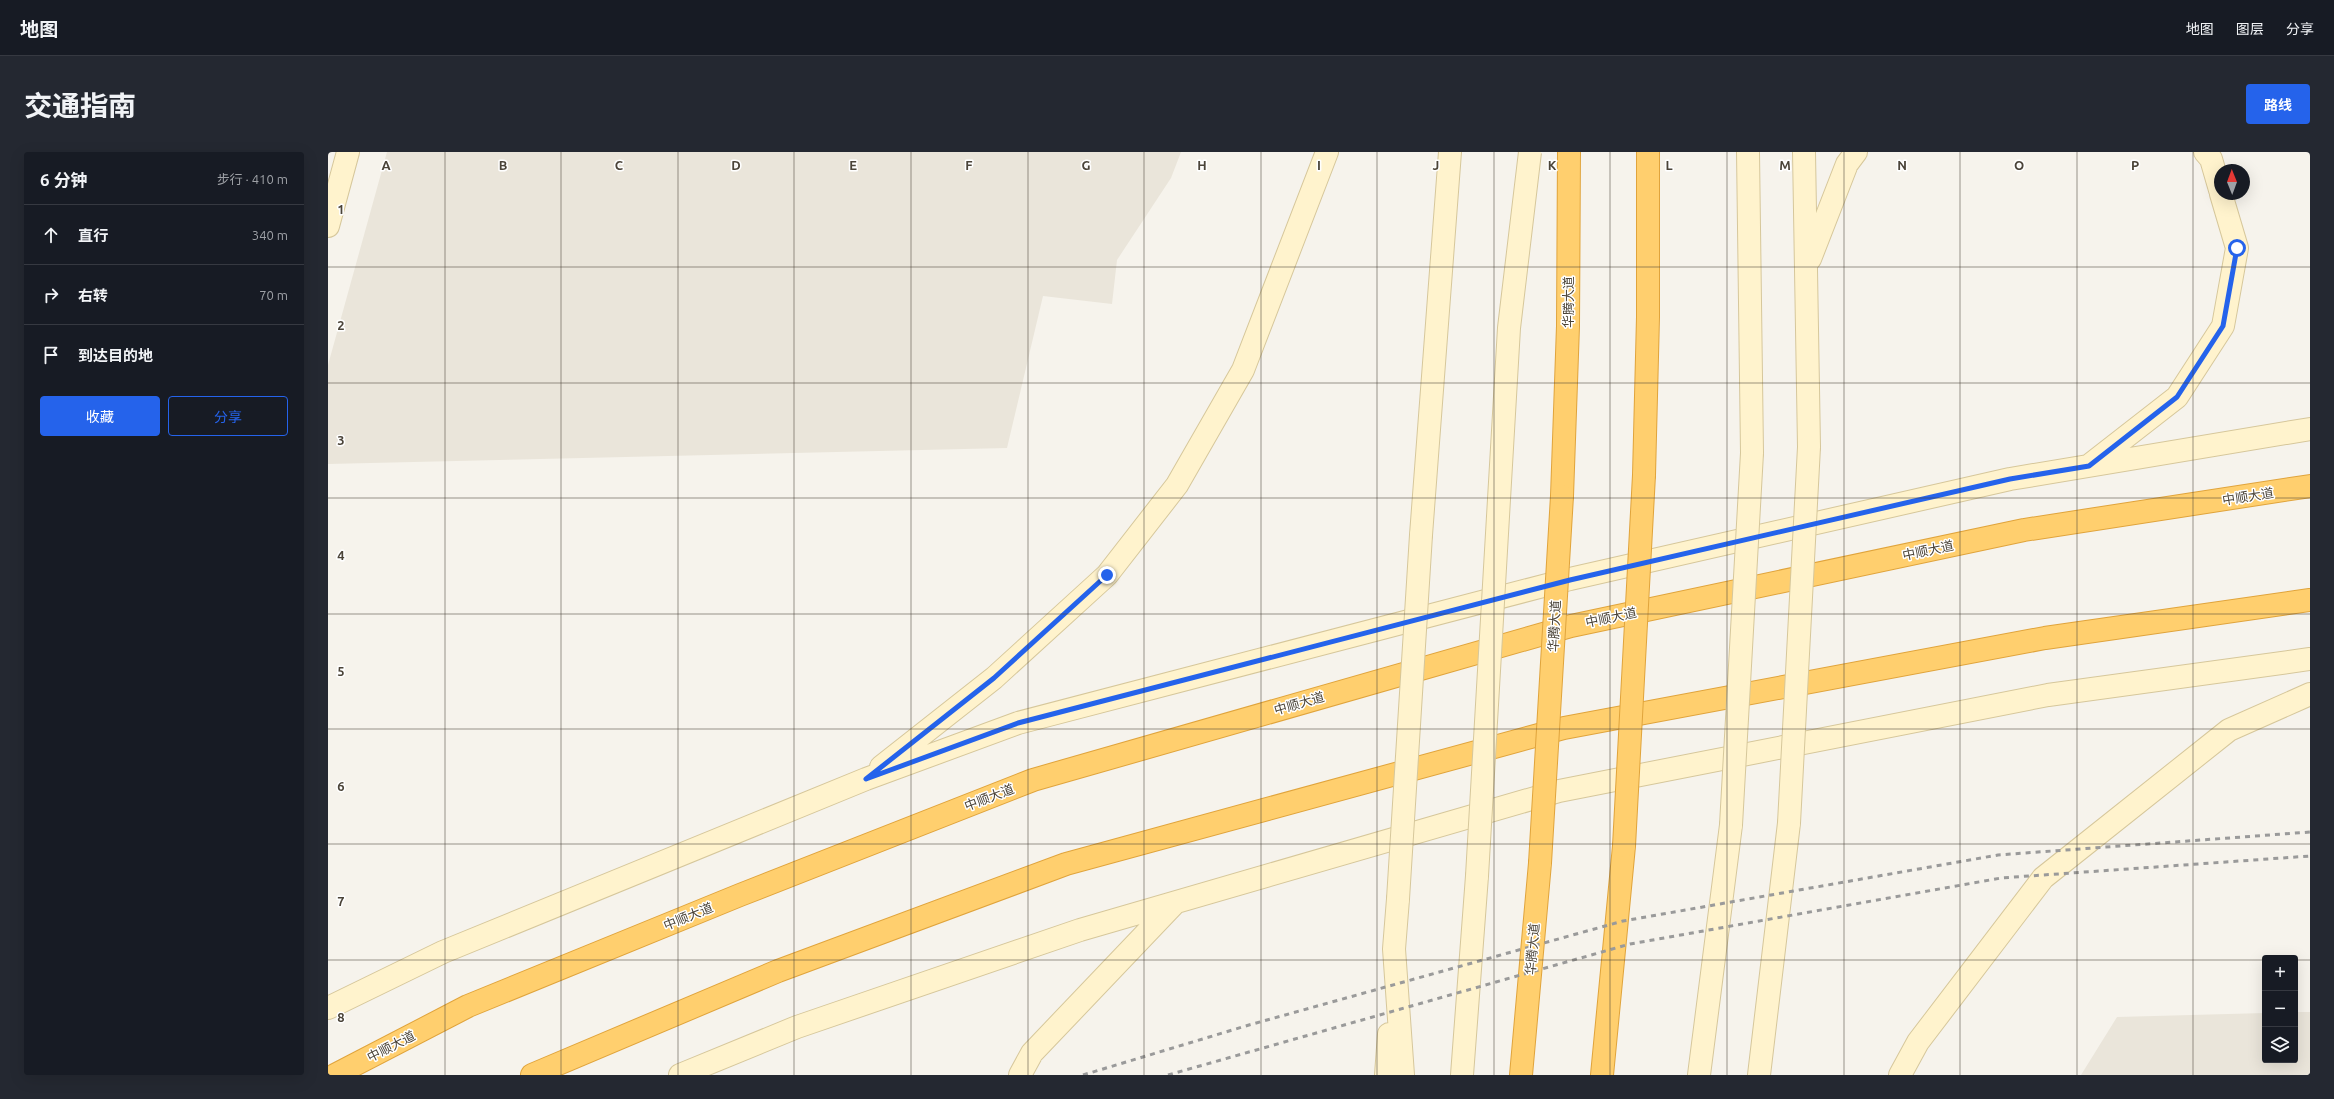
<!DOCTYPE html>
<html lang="zh">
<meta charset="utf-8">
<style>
:root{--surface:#171b24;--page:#242831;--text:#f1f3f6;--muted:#9ea1a6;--line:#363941;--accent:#2563eb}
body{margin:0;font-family:Ubuntu,"Noto Sans SC",sans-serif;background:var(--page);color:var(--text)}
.controls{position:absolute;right:12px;bottom:12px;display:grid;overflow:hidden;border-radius:4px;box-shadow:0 4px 16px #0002}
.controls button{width:36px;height:36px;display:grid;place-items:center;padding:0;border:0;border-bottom:1px solid var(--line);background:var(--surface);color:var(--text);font:20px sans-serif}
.compass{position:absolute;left:1886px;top:12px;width:36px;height:36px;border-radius:50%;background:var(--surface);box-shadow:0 4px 16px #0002;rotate:359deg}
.stop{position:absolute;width:12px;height:12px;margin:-9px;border:3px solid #2563eb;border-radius:50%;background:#fff}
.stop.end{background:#2563eb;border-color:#fff;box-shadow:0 1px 4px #0008}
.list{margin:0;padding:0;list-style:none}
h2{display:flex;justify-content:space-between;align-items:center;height:52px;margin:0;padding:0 16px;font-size:17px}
h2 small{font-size:13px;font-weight:400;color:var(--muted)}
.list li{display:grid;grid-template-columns:26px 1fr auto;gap:12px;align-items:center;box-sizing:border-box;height:60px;padding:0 16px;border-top:1px solid var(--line)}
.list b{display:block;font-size:15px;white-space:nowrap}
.list em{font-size:13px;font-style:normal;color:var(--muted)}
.actions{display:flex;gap:8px;padding:12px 16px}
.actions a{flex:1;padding:9px 0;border:1px solid var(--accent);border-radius:4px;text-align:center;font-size:14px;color:var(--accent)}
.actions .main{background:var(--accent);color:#fff}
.icon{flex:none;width:22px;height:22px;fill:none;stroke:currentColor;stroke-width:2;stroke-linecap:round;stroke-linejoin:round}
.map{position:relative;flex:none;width:1982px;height:923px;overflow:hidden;border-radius:4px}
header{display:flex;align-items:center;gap:24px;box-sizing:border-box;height:56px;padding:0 20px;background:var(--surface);border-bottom:1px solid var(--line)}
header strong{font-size:19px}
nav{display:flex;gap:22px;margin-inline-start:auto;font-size:14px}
.intro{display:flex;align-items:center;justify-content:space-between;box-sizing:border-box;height:96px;padding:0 24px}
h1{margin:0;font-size:28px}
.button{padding:10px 18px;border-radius:4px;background:var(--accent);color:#fff;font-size:14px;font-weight:700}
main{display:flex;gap:24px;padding:0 24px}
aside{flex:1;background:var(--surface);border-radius:4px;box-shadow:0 4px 16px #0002}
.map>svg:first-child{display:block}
.residential{fill:#eae5da}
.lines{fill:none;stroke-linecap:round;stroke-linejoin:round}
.secondary-casing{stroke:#d6c79b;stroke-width:24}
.highway-casing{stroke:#e0a43c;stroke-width:24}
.secondary{stroke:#fff3cd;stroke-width:22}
.highway{stroke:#ffcf6e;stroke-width:22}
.rail{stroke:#9a9a9a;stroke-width:3;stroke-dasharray:5 5;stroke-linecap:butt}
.secondary-bridge-casing{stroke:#d6c79b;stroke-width:24;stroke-linecap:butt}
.highway-bridge-casing{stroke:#e0a43c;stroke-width:24;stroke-linecap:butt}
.secondary-bridge{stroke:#fff3cd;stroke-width:22}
.highway-bridge{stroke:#ffcf6e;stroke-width:22}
.route{stroke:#2563eb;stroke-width:5}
.grid{fill:none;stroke:#4b4439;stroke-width:1;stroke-opacity:0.55}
.labels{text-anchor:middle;stroke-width:3;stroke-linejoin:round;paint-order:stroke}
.street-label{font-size:13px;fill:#4b4439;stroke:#fff}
.grid-label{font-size:13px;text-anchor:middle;font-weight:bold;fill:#4b4439;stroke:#fff;stroke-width:3;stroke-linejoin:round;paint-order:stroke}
</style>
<header>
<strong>地图</strong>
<nav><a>地图</a><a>图层</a><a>分享</a></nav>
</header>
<div class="intro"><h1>交通指南</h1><a class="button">路线</a></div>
<main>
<aside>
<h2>6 分钟<small>步行 · 410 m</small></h2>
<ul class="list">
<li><svg class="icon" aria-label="ahead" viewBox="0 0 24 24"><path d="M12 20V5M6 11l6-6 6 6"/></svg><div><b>直行</b></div><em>340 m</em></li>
<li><svg class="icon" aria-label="right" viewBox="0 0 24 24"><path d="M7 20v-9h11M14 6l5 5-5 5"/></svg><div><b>右转</b></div><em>70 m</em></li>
<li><svg class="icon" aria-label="arrive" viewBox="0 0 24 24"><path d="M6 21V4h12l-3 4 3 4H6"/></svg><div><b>到达目的地</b></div></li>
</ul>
<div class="actions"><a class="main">收藏</a><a>分享</a></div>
</aside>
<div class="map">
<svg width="1982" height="923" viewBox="0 0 1982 923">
<rect width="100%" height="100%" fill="#f6f3ec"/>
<path class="residential" d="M59,0H853L843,26L789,108L784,152L715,144L679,296L0,312V213Z
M1967,860H1982V923H1753L1789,865L1937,861V908H1967Z"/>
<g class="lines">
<g class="secondary-casing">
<path id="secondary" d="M1420,0L1424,301
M1476,0L1481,295
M1877,0L1883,7L1892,38
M0,74L20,0
M1482,107L1519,12L1528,0
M1763,312L1849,245L1895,174L1909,96L1893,42
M1093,383L1122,0
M553,615L666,526L779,423L849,333L915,218L999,0
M1070,747L1066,797L1075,923
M0,856L115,800L538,627L690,571L1242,427L1682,327L1982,277
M352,923L469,875L752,778L1231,639L1720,543L1982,507
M692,923L704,901L846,752
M1058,923L1061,882
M1134,923L1149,724
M1371,923L1403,673
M1431,923L1461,671
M1572,923L1590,890L1715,726L1901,578L1982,542"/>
</g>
<g class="highway-casing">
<path id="highway" d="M1316,323L1320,165V0
M1234,344L1240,174L1241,0
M7,923L140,854L412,743L705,628L1243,474L1696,378L1982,334
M204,923L450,819L738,712L1236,576L1717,486L1982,448
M1193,923L1212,711
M1274,923L1296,694"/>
</g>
<use href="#secondary" class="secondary"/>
<use href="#highway" class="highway"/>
<path class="rail" d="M755,923L921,873L1295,769L1670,703L1982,680
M840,923L1302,792L1673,726L1982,704"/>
<g class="secondary-bridge-casing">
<path id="secondary-bridge" d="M1461,671L1481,295
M1403,673L1424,301
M1149,724L1181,176L1202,0
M1070,747L1093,383"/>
</g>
<g class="highway-bridge-casing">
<path id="highway-bridge" d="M1296,694L1316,323
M1212,711L1234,344"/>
</g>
<use href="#secondary-bridge" class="secondary-bridge"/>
<use href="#highway-bridge" class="highway-bridge"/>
</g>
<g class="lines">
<path class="route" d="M779,423L666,526L538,627L690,571L1242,428L1682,327L1761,314L1849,245L1895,174L1909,96"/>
</g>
<path class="grid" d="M117,0V923M233,0V923M350,0V923M466,0V923M583,0V923M700,0V923M816,0V923M933,0V923M1049,0V923M1166,0V923M1282,0V923M1399,0V923M1516,0V923M1632,0V923M1749,0V923M1865,0V923M0,115H1982M0,231H1982M0,346H1982M0,462H1982M0,577H1982M0,692H1982M0,808H1937M1967,808H1982"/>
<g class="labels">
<g class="street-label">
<text transform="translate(1240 150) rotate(-90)" y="5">华腾大道</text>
<text transform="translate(1920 344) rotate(-9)" y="5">中顺大道</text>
<text transform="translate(1600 398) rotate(-12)" y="5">中顺大道</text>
<text transform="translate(1283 465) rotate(-12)" y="5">中顺大道</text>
<text transform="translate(1226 474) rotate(-87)" y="5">华腾大道</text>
<text transform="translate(971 551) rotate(-16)" y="5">中顺大道</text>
<text transform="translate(661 645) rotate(-21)" y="5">中顺大道</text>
<text transform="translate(360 764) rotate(-22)" y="5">中顺大道</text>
<text transform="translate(1204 797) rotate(-85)" y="5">华腾大道</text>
<text transform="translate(63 894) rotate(-27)" y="5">中顺大道</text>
</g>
</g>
<g class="grid-label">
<text x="58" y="18">A</text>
<text x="175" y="18">B</text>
<text x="291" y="18">C</text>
<text x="408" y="18">D</text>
<text x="525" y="18">E</text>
<text x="641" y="18">F</text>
<text x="758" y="18">G</text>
<text x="874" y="18">H</text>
<text x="991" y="18">I</text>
<text x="1108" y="18">J</text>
<text x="1224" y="18">K</text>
<text x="1341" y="18">L</text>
<text x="1457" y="18">M</text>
<text x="1574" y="18">N</text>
<text x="1691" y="18">O</text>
<text x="1807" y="18">P</text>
<text x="13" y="62">1</text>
<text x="13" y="178">2</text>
<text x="13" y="293">3</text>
<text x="13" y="408">4</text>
<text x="13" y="524">5</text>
<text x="13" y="639">6</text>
<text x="13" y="754">7</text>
<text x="13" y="870">8</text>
</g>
</svg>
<div class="controls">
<button>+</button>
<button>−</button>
<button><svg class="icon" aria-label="layers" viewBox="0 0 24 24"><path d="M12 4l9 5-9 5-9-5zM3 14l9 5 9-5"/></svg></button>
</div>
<svg class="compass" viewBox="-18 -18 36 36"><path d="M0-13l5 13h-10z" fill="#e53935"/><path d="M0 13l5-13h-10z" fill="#9ea1a6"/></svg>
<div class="stop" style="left:1909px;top:96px"></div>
<div class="stop end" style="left:779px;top:423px"></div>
</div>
</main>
